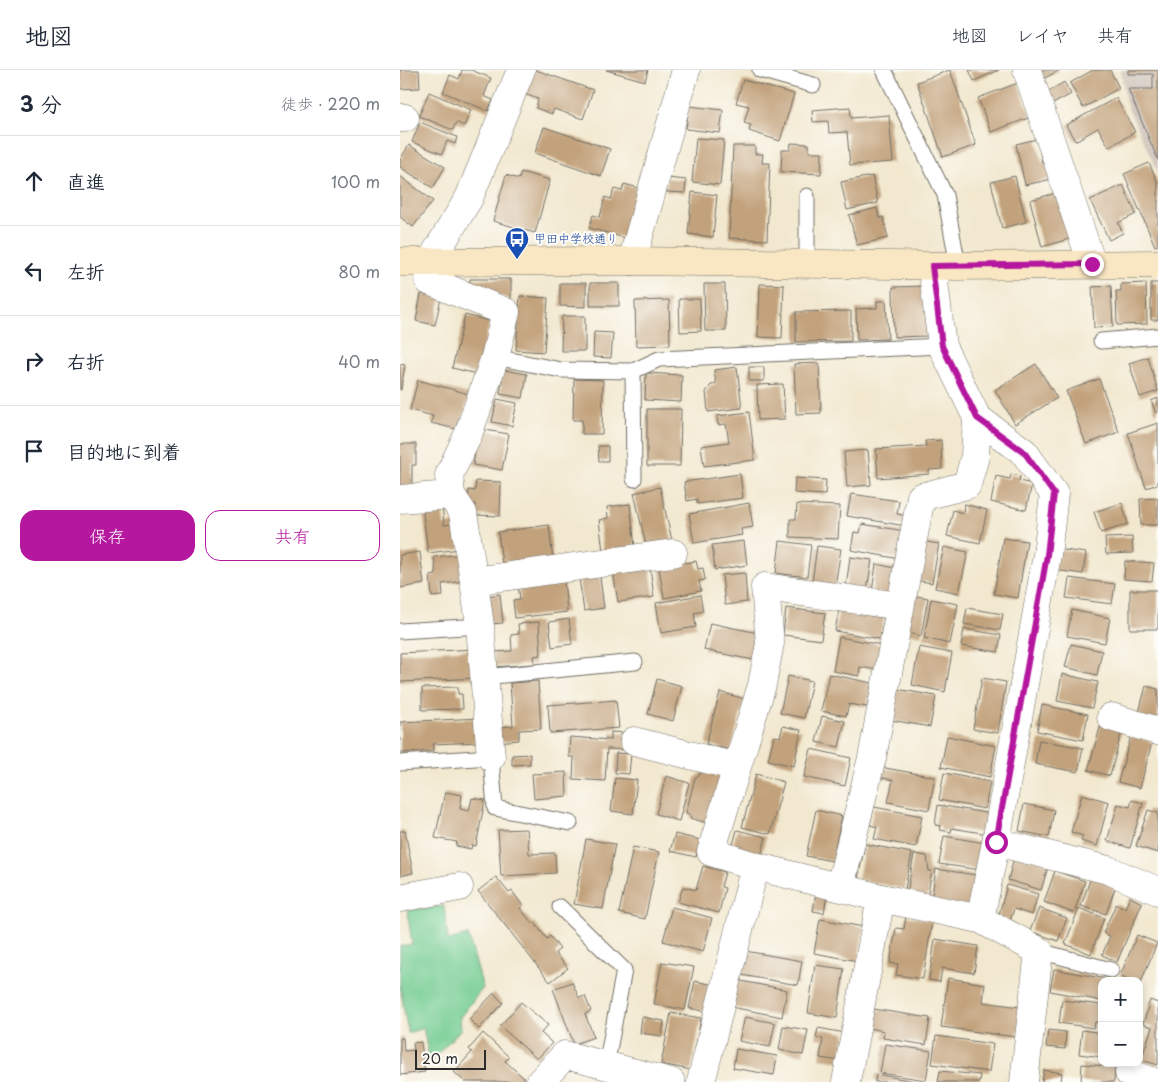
<!DOCTYPE html>
<html lang="ja">
<meta charset="utf-8">
<style>
:root{--surface:#fff;--page:#f2f2f3;--text:#1f2937;--muted:#747a83;--line:#e0e1e3;--accent:#b5179e}
body{margin:0;font-family:"Playpen Sans","Klee One",sans-serif;background:var(--page);color:var(--text)}
.controls{position:absolute;right:15px;bottom:15px;display:grid;overflow:hidden;border-radius:10px;box-shadow:0 2px 8px #0003}
.controls button{width:45px;height:45px;display:grid;place-items:center;padding:0;border:0;border-bottom:1px solid var(--line);background:var(--surface);color:var(--text);font:25px sans-serif}
.scale{position:absolute;left:15px;bottom:12px;width:71px;box-sizing:border-box;padding-left:5px;border:2px solid #2b2b2b;border-top:0;font-size:14px;line-height:18px;white-space:nowrap;color:#2b2b2b;-webkit-text-stroke:4px #fdfcf7;paint-order:stroke}
.stop{position:absolute;width:15px;height:15px;margin:-11px;border:4px solid #b5179e;border-radius:50%;background:#fff}
.stop.end{background:#b5179e;border-color:#fff;box-shadow:0 1px 5px #0008}
.list{margin:0;padding:0;list-style:none}
h2{display:flex;justify-content:space-between;align-items:center;height:65px;margin:0;padding:0 20px;font-size:21px}
h2 small{font-size:16px;font-weight:400;color:var(--muted)}
.list li{display:grid;grid-template-columns:32px 1fr auto;gap:15px;align-items:center;box-sizing:border-box;height:90px;padding:0 20px;border-top:1px solid var(--line)}
.list b{display:block;font-size:19px;white-space:nowrap}
.list em{font-size:16px;font-style:normal;color:var(--muted)}
.actions{display:flex;gap:10px;padding:15px 20px}
.actions a{flex:1;padding:11px 0;border:1px solid var(--accent);border-radius:15px;text-align:center;font-size:18px;color:var(--accent)}
.actions .main{background:var(--accent);color:#fff}
.icon{flex:none;width:28px;height:28px;fill:none;stroke:currentColor;stroke-width:2;stroke-linecap:round;stroke-linejoin:round}
.map{position:relative;flex:none;width:758px;height:1012px;overflow:hidden}
header{display:flex;align-items:center;gap:30px;box-sizing:border-box;height:70px;padding:0 25px;background:var(--surface);border-bottom:1px solid var(--line)}
header strong{font-size:24px}
nav{display:flex;gap:28px;margin-inline-start:auto;font-size:18px}
main{display:flex}
aside{flex:1;background:var(--surface)}
.map>svg:first-child{display:block}
.industrial{fill:#cdc2b9}
.green{fill:#73cc92;stroke:#4f7c5e}
.building{fill:#c2a27b}
.lines{fill:none;stroke-linecap:round;stroke-linejoin:round}
.lane-casing{stroke:#716d64;stroke-width:17}
.street-casing{stroke:#716d64;stroke-width:29}
.secondary-casing{stroke:#716d64;stroke-width:29}
.lane{stroke:#fff;stroke-width:15}
.street{stroke:#fff;stroke-width:28}
.secondary{stroke:#f9e7c3;stroke-width:28}
.route{stroke:#b5179e;stroke-width:6}
.labels{text-anchor:middle;stroke-width:4;stroke-linejoin:round;paint-order:stroke}
.transit-label{font-size:12px;fill:#164399;stroke:#fdfcf7;text-anchor:start}
</style>
<header>
<strong>地図</strong>
<nav><a>地図</a><a>レイヤ</a><a>共有</a></nav>
</header>
<main>
<aside>
<h2>3 分<small>徒歩 · 220 m</small></h2>
<ul class="list">
<li><svg class="icon" aria-label="ahead" viewBox="0 0 24 24"><path d="M12 20V5M6 11l6-6 6 6"/></svg><div><b>直進</b></div><em>100 m</em></li>
<li><svg class="icon" aria-label="left" viewBox="0 0 24 24"><path d="M17 20v-9H6M10 6l-5 5 5 5"/></svg><div><b>左折</b></div><em>80 m</em></li>
<li><svg class="icon" aria-label="right" viewBox="0 0 24 24"><path d="M7 20v-9h11M14 6l5 5-5 5"/></svg><div><b>右折</b></div><em>40 m</em></li>
<li><svg class="icon" aria-label="arrive" viewBox="0 0 24 24"><path d="M6 21V4h12l-3 4 3 4H6"/></svg><div><b>目的地に到着</b></div></li>
</ul>
<div class="actions"><a class="main">保存</a><a>共有</a></div>
</aside>
<div class="map">
<svg width="758" height="1012" viewBox="0 0 758 1012">
<rect width="100%" height="100%" fill="#fdfcf7"/>
<filter id="ink" filterUnits="userSpaceOnUse"><feTurbulence type="fractalNoise" baseFrequency=".02" numOctaves="2"/><feDisplacementMap in="SourceGraphic" scale="10" xChannelSelector="R" yChannelSelector="G"/><feConvolveMatrix kernelMatrix="1 2 1 2 8 2 1 2 1" color-interpolation-filters="sRGB"/></filter>
<filter id="wash" filterUnits="userSpaceOnUse"><feTurbulence type="fractalNoise" baseFrequency=".0096" numOctaves="4" result="noise"/><feDisplacementMap in="SourceGraphic" scale="20" xChannelSelector="R" yChannelSelector="G"/><feGaussianBlur stdDeviation="1.12" result="paint"/><feColorMatrix in="noise" values="0 0 0 0 0 0 0 0 0 0 0 0 0 0 0 0 0 1.4 0 .05"/><feComposite in="paint" operator="in"/></filter>
<g filter="url(#wash)">
<rect width="100%" height="100%" fill="#f2e8cf"/>
<path class="industrial" d="M721,0H758V102L726,34Z"/>
<path class="green" d="M44,836L48,870L68,865L83,918L60,947L61,959L30,992L23,958L8,963L0,916V876L12,874L7,840Z"/>
<g id="blocks">
<path class="building" d="M0,0H19L20,18L0,19Z
M62,0H71L91,8L84,26L93,30L88,41L43,22L50,5L59,9Z
M133,0H136L193,20L183,49L154,39L152,44L136,38L138,29L124,24Z
M206,0H248L245,11Z
M550,0L576,75L543,87L517,12Z
M569,0H599L574,11Z
M638,0H660L643,9Z
M693,0H710L719,18L683,38L670,13Z
M728,0H758V90L728,19H753V4H728Z
M343,10L394,24L380,71L349,61L351,55L344,53L349,36L336,33Z
M664,12L671,24L651,35L645,24Z
M618,13L631,47L591,62L578,28Z
M29,22L71,40L64,56L56,52L53,60L19,46Z
M716,28L735,62L709,77L698,58L675,71L666,55Z
M289,36L323,40L320,63L286,59Z
M450,37L451,48L489,45L493,92L450,95L447,62L429,63L428,51L413,52L412,40Z
M20,52L57,67L55,74L47,71L42,84L12,72Z
M144,57L210,79L201,106L135,83Z
M296,68L324,70L320,115L292,112Z
M637,69L642,92L648,91L652,109L625,115L616,74Z
M391,73L409,74V82H422L421,104L381,102L382,80H390Z
M9,75L45,97L33,118L0,97V90Z
M333,76H355V84H363L362,93H370L367,170L329,168Z
M749,93L758,113V175L755,176L724,104Z
M121,102L150,110L135,163L93,151L106,105L119,109Z
M0,106L33,131L13,157L0,147Z
M472,106L478,133L447,140L441,112Z
M615,106L626,152L602,158L591,112Z
M267,108L286,110L285,123L266,122Z
M224,114L239,118L225,168L189,158L193,145L200,147L205,127L211,129L214,119L222,121Z
M723,115L736,144L718,153L723,163L709,170L690,130Z
M292,122L317,125L313,167L288,164Z
M660,122L672,168L642,177L630,130Z
M477,138L479,148L483,147L488,168L457,175L449,145Z
M70,209H111V229L70,218Z
M160,213H186V237L160,236Z
M190,213H219V236H190Z
M746,213L747,254L717,255L716,221H721V214Z
M751,213H758V250H751Z
M304,214H325L326,261H305Z
M360,214L384,215L382,268L358,267Z
M527,216L528,266L494,267L493,217Z
M711,216L713,257L694,258L692,217Z
M21,224L41,228L35,255L16,251Z
M120,226L148,228L144,282L116,280Z
M279,229H300L301,261L280,262Z
M269,230L270,275L236,276L235,231Z
M477,231H486L488,269L457,270L456,239L477,238Z
M451,241V271L396,272V242Z
M65,245L90,251L77,304L52,298Z
M162,246H185V281H161Z
M194,262L213,263L211,288L193,287Z
M748,287L758,321L740,327L729,293Z
M419,293L421,343L396,344L394,294Z
M0,294L5,295L1,320H0Z
M636,294L657,328L615,354L595,320Z
M337,297L342,338L308,342L306,322L311,315L316,314L314,300Z
M349,297H364V311H349Z
M104,300L127,304L123,328L100,324Z
M246,303L282,305L281,332L245,330Z
M174,309L203,310L202,364H182V350H173Z
M699,309L719,362L686,374L666,321Z
M18,310L69,324L60,360L31,353L33,346L10,340Z
M383,314L385,349L358,350L357,315Z
M758,328V342L756,343L751,331Z
M97,329L117,333L112,356L92,352Z
M247,339H281L280,396H247Z
M349,342L355,390L304,396L301,376L329,372L326,354L318,355L317,346Z
M758,353V414L746,418L728,363Z
M79,359L109,364L102,400L73,395Z
M541,370L542,399L529,400V404L478,408L476,379L526,376L525,371Z
M0,374H16V395H12V419H0Z
M198,376H208V391H199Z
M468,380L471,415L447,417L444,382Z
M340,404L343,428L297,434V429L287,431L284,412Z
M611,404L620,406L619,411L632,414L626,440L591,432L596,406L610,409Z
M395,408L426,410L425,425L394,423Z
M76,411L101,412L100,446L75,445V434H68L69,420L75,421Z
M260,417L273,475L247,480L234,423Z
M451,424L499,431L497,444L507,446L506,456L447,446Z
M758,428V455H741L740,429Z
M42,433L44,455L57,453L60,479L28,483L22,435Z
M349,433L353,457L341,459L342,465L294,473L289,444Z
M722,433L728,454L701,463L694,442Z
M230,434L235,477L203,481L199,450L208,448L207,437Z
M397,434L440,436L438,469L390,467V449H396Z
M564,434L587,440L580,473L547,466L553,440L563,443Z
M462,454L505,461L500,489L451,480L454,462L460,463Z
M149,455L153,490L120,494L119,491L102,493L98,462Z
M732,467L733,483L706,484L705,468Z
M603,468L627,471L618,528L594,524Z
M344,471L347,495L315,500L312,475Z
M380,471L411,475L407,507L376,503Z
M521,471L539,474L532,513L514,510Z
M417,476L441,479L435,516L412,513Z
M544,477L568,482L559,523L535,518Z
M657,479L686,483L683,504L654,500Z
M20,482L24,514L0,518V485Z
M63,484L65,511L42,514L43,526L32,527L30,506L36,505L34,487Z
M284,487L285,493L296,491L298,499L303,498L305,510L299,511L301,521L264,528L258,492Z
M450,487L472,490L467,520L446,517Z
M725,491L754,493L752,511L724,509Z
M476,494L495,498L492,525L472,522Z
M250,497L254,527L218,532L213,502Z
M345,503L347,532L325,535L322,505Z
M200,507L204,538L184,541L179,509Z
M669,508L715,514L712,534L666,528Z
M164,510L167,542L115,548L113,530L120,529L118,515Z
M730,520H758V559H730Z
M100,524L103,553L90,554L87,526Z
M300,525L303,541L294,543L296,557L261,563L256,533Z
M511,525L528,528L521,566L504,562Z
M531,529L558,534L550,574L524,568Z
M386,538L425,543L421,570L383,565Z
M567,538L603,544L600,560L564,554Z
M439,540L484,548L480,569L435,561Z
M672,540L710,548L705,573L667,566Z
M169,549L172,574L152,577L149,552Z
M139,552L141,585L134,586L135,594L95,597L93,582L112,581L111,565L119,564L118,554Z
M310,553L358,563L353,590L304,580Z
M564,559L601,565L598,582L561,576Z
M439,567L482,575L477,600L460,597L459,606L433,601Z
M671,574L702,581L697,605L665,597Z
M519,577L552,583L545,622L512,615Z
M75,579L77,608L0,612V583Z
M429,604L472,613L467,637L449,634L446,646L421,641Z
M662,604L698,612L692,638L657,631Z
M388,606L412,611L404,648L380,643Z
M582,608L606,612L598,663L573,659Z
M257,609L282,616L273,651L248,644Z
M138,611L141,659L119,660V670L98,672L97,657L113,656L110,613Z
M746,616L758,619V652L738,646Z
M58,617V624H62L63,639L22,640V618Z
M497,619L536,626L530,657L491,650Z
M320,622L345,629L331,680L306,674Z
M216,630L219,658L150,663L148,635Z
M642,635L688,644L683,670L637,661Z
M422,646L445,651L439,677L416,672Z
M80,648L81,672L33,674V681L0,683V652Z
M701,654L722,660L710,706L688,700Z
M383,656L401,660L394,696L368,690L374,666L380,667Z
M211,662L231,663L230,680L207,679L205,711L173,709L174,687H169L170,667L211,670Z
M547,666L596,676L590,707L541,697Z
M731,666L752,672L740,718L718,712Z
M639,670L683,678L678,702L635,694Z
M411,679L451,688L445,716L404,707Z
M216,683L231,684L229,704L215,703Z
M130,684V694L112,695V685Z
M480,697L535,707L529,740L488,732L493,710L478,707Z
M304,701L326,707L307,753L290,748L291,745L286,743L295,708Z
M166,702L167,726L134,729L132,704Z
M544,703L590,712L585,739L539,730Z
M356,704L384,712L370,764L342,757Z
M266,706L289,713L279,751L256,744Z
M215,708L237,710L233,744L211,741Z
M45,722L62,725L60,739L69,741L72,728L85,730L76,776L72,775L71,779L56,776L57,772L35,768Z
M682,724L709,732L697,776L681,771L683,766L671,762Z
M732,730L743,733L730,778L707,771L718,734L730,737Z
M624,734L654,740L649,767L619,761Z
M538,735L592,744L588,764L552,758L551,762L540,760L541,756L535,755Z
M474,737L522,746L516,777L474,769L477,757L470,755Z
M416,740L442,746L432,791L406,786Z
M748,740L758,743V783L736,776Z
M127,759L129,784L155,783L156,803L101,806L98,760Z
M337,760L366,767L361,786L332,778Z
M0,761H5L13,803L0,806Z
M275,764L300,770L296,787L270,781Z
M544,766L585,773L581,800L539,794Z
M186,769L215,774L203,839L174,834Z
M465,774L512,783L505,819L458,809Z
M233,777L259,782L245,849L219,843Z
M514,784L527,786L529,801H532L527,828L507,824Z
M615,784L649,794L641,820L608,810Z
M303,796L325,802L321,817L325,818L319,843L278,832L283,817L296,820Z
M536,799L576,805L571,837L531,831Z
M655,801L685,811L674,843L644,832Z
M96,807L109,823L112,821L123,836L120,838L132,853L134,852L147,869L150,866L160,879L155,883L168,898L150,912L78,821Z
M691,807L716,815L706,844L681,836Z
M607,815L638,824L632,845L614,839L610,851L598,848Z
M416,822L427,824L424,843L413,841Z
M730,827L742,833L717,892L702,885L710,866L703,863L716,834L725,838Z
M272,837L312,848L303,882L263,871Z
M639,838L667,848L658,871L630,861Z
M679,838L704,848L691,884L665,874Z
M506,846L532,851L523,909L496,905L498,894L490,893L496,858L504,859Z
M420,849L464,857L458,891L414,883Z
M737,865L757,873L739,917V911H731L720,906Z
M535,869L578,876L574,903L542,898L540,912L529,910Z
M345,881L402,891L398,915L341,905Z
M262,892L294,897L285,940L254,934Z
M415,895L444,899L437,948L408,943Z
M654,899L712,910V911H702V931L650,921Z
M548,908L585,914L583,932L627,938L616,967L541,957Z
M331,909L387,920L382,947L326,936Z
M295,911L314,915L308,942L289,938Z
M172,912L179,928L185,926L191,941L185,944L194,967L174,974L153,919Z
M94,923L103,933L79,959L69,949Z
M662,930L702,935V953L695,952L694,958L659,953Z
M750,930L758,933V995L741,990L752,957L743,954Z
M121,932L148,955L141,963L152,973L137,989L100,956Z
M473,939L530,948L526,975L483,968L484,961L469,958Z
M271,943L301,948L291,1000L261,994Z
M242,947L264,951L262,966L240,963Z
M345,947L375,953L370,977L339,971Z
M383,956L408,960L403,985L379,980Z
M418,958L445,963L440,991L420,988L423,969L416,968Z
M648,960L666,962L665,979L646,977Z
M682,960L702,963V987L679,984Z
M83,963L109,987L105,991L125,1009L123,1012H65L54,1002L72,982L69,979Z
M536,966L593,974L589,1002L532,994Z
M0,968H3L4,981L14,980L13,973L21,972L25,1002L0,1005Z
M485,974L531,981L526,1010L480,1003Z
M336,979L377,986L374,1005L333,998Z
M682,994L715,997L714,1012H681Z
M644,1000L662,1003L661,1012H642Z
M540,1001L580,1005L579,1012H538Z
M476,1004L513,1011L512,1012H475Z"/>
</g>
</g>
<g filter="url(#ink)">
<use href="#blocks" fill-opacity="0" stroke="#716d64" stroke-width="1"/>
<g class="lines">
<g class="lane-casing">
<path id="lane" d="M360,0L413,15
M484,0L545,125L558,196
M407,194V126
M701,271L758,266
M95,287L161,300L233,301
M234,409L233,301L259,289L542,276
M0,561L80,556
M84,607L235,592
M0,693L91,687L95,738L170,753
M160,837L224,900L206,996
M639,881L711,900"/>
</g>
<g class="street-casing">
<path id="street" d="M627,0L692,194
M0,48H5
M232,191L286,0
M51,425L49,405L68,365L95,287L106,242L29,211L30,192L69,128L121,0
M0,429L51,425L63,443L74,511L80,556L91,687
M74,511L273,483
M711,647L758,661
M234,671L337,697
M596,772L708,800L758,821
M355,796L311,782L362,615L370,573L365,517L500,536
M440,817L472,688L521,427L567,415L575,386L577,348
M0,828L59,817
M580,849L639,881L624,1012
M729,1003L754,1012
M140,1012L165,985L271,1012
M301,1012L355,796L481,828L580,849L596,772L647,485L654,424L624,382L577,348L542,276L532,196
M446,1012L481,828"/>
</g>
<g class="secondary-casing">
<path id="secondary" d="M0,192L232,191L558,196L758,194"/>
</g>
<use href="#lane" class="lane"/>
<use href="#street" class="street"/>
<use href="#secondary" class="secondary"/>
</g>
</g>
<g class="lines" filter="url(#ink)">
<path class="route" d="M596,772L647,485L654,424L624,382L577,348L542,276L532,196L692,194"/>
</g>
<defs>
<g id="bus-pin" transform="scale(1.25)"><path d="M0 17L-7.5 6A9.5 9.5 0 1 1 7.5 6Z" fill="#1a4fb4" stroke="#fdfcf7"/><path d="M-5-6H5V4H4V6H2V4H-2V6H-4V4H-5ZM-3.5-4V0h7V-4ZM-3.5 1.2v1.5H-2V1.2ZM2 1.2v1.5H3.5V1.2Z" fill="#fff"/></g>
</defs>
<g fill-rule="evenodd">
<use href="#bus-pin" x="117" y="169"/>
</g>
<g class="labels">
<g class="transit-label">
<text x="134" y="173">甲田中学校通り</text>
</g>
</g>
</svg>
<div class="controls">
<button>+</button>
<button>−</button>
</div>
<div class="scale">20 m</div>
<div class="stop" style="left:596px;top:772px"></div>
<div class="stop end" style="left:692px;top:194px"></div>
</div>
</main>
